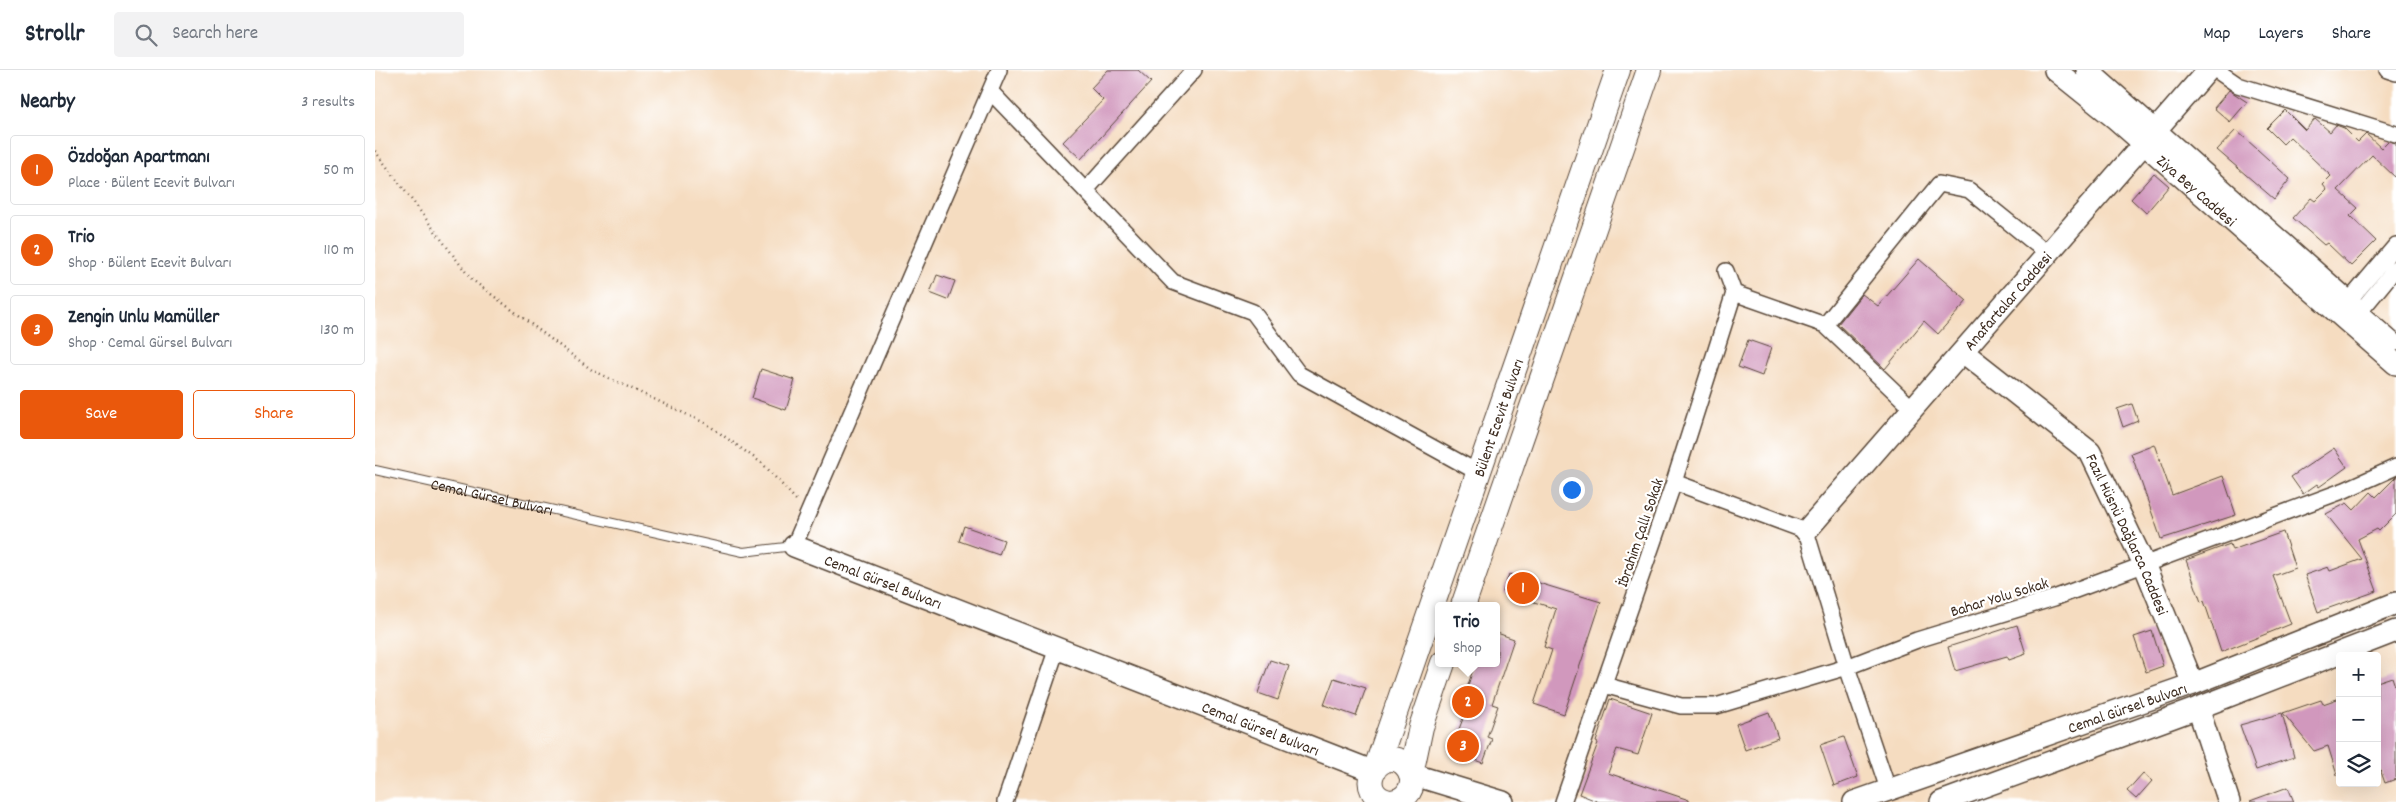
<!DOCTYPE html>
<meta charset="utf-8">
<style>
:root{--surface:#fff;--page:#f2f2f3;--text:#1f2937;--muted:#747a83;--line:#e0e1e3;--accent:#ea580c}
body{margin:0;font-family:Dekko,sans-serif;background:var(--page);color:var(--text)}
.controls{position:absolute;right:15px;bottom:15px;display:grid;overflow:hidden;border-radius:5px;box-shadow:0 5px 20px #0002}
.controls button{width:45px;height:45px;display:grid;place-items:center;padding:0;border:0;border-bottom:1px solid var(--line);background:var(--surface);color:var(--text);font:25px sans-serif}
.you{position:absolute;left:1196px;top:419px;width:18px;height:18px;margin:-12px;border:4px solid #fff;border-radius:50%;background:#1a73e8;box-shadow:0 0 0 8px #1a73e833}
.badge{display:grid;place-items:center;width:32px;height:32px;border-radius:50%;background:var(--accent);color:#fff;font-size:16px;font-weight:700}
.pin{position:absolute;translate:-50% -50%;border:2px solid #fff;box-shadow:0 1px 5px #0006}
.popup{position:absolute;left:1060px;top:532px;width:65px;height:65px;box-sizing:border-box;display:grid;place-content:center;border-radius:5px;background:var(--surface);filter:drop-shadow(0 1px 4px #0005);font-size:16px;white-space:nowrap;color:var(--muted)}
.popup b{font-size:19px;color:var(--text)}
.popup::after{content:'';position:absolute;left:50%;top:100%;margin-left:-10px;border:10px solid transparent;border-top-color:var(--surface)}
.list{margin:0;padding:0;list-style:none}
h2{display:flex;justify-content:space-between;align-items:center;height:65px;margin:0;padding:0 20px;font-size:21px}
h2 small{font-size:16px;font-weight:400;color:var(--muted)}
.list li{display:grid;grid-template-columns:32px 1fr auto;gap:15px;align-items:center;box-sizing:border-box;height:70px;margin:0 10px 10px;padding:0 10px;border:1px solid var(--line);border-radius:5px}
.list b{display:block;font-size:19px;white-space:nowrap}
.list p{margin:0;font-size:16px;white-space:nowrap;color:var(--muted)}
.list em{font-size:16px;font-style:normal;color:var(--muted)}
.actions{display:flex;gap:10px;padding:15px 20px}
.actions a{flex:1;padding:11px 0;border:1px solid var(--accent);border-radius:5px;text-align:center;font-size:18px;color:var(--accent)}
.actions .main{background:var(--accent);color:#fff}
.icon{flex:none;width:28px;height:28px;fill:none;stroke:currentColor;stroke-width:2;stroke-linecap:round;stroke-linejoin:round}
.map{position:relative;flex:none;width:2021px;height:732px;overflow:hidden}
header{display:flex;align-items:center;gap:30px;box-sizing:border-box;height:70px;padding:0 25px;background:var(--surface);border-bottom:1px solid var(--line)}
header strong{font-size:24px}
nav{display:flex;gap:28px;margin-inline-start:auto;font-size:18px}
.search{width:350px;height:45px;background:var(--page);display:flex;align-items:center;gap:12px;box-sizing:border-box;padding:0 18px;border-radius:5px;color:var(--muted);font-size:19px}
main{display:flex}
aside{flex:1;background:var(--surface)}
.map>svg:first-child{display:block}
.building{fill:#d198bd}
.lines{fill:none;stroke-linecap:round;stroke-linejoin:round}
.lane-casing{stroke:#574536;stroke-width:10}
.street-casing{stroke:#574536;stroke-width:18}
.secondary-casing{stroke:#574536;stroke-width:24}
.primary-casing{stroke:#574536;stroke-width:26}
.path{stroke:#574536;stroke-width:2.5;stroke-dasharray:1 4;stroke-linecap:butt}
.lane{stroke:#fff;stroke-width:8}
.street{stroke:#fff;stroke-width:15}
.secondary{stroke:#fff;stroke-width:21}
.primary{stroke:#fff;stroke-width:24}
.labels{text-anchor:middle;stroke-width:4.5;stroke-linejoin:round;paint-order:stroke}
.street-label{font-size:16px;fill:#3b2a1e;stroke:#fff}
</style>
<header>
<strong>Strollr</strong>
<div class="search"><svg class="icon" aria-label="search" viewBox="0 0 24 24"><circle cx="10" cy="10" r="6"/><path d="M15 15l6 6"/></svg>Search here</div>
<nav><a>Map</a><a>Layers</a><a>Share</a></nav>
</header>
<main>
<aside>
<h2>Nearby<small>3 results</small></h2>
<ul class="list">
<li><span class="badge">1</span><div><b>Özdoğan Apartmanı</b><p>Place · Bülent Ecevit Bulvarı</p></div><em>50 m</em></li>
<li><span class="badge">2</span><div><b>Trio</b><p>Shop · Bülent Ecevit Bulvarı</p></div><em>110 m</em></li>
<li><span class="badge">3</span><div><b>Zengin Unlu Mamüller</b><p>Shop · Cemal Gürsel Bulvarı</p></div><em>130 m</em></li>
</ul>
<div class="actions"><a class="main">Save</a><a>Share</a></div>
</aside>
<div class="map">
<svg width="2021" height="732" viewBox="0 0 2021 732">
<rect width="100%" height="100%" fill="#fff"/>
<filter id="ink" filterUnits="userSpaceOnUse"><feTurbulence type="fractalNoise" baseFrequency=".02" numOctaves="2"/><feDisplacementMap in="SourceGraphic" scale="10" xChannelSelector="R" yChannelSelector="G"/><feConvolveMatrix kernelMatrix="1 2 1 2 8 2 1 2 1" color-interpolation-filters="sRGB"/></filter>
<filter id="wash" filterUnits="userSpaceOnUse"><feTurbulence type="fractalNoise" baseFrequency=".0096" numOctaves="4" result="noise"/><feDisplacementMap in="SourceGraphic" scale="20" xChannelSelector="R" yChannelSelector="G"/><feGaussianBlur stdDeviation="1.12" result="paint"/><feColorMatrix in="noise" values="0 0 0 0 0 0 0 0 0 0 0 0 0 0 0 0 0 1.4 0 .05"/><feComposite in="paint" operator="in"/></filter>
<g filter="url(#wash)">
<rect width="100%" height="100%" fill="#f5dcc0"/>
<g id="blocks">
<path class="building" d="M733,0H763L776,12L706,89L688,72L728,30L716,18Z
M1854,20L1872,32L1855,52L1839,38Z
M1910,40L1930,60L1940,49L1955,62L1961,55L1969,58L1983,72L1991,64L2006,78L2013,71L2021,73V108L1997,85L1963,120L1983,138L1975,146L2001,171L1976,196L1952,173L1949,175L1918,148L1936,128L1940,131L1952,119L1948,114L1956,106L1915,67L1908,74L1892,58Z
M1861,60L1915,109L1899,129L1842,80Z
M1779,103L1794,116L1771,143L1756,129Z
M1544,189L1592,231L1563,264L1549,251L1510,299L1463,254L1487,224L1503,236Z
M562,205L580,211L573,230L555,223Z
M1373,270L1396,278L1387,306L1363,297Z
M386,299L420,310L411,340L377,328Z
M1757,334L1763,351L1748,357L1742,339Z
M1779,374L1797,425L1848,406L1861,445L1786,469L1756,383Z
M1959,378L1972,397L1944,417L1942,414L1928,424L1916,407Z
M2021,407V444L2004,461L2002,459L1983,469L2002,521L1943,542L1930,505L1953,497L1955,501L1987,489L1951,444L1972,433L1979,440L1996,422L2001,427Z
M589,456L629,470L624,485L584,471Z
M1908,462L1920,498L1898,506L1916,554L1846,582L1829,531L1826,532L1811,490L1855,474L1857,480Z
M1134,504L1226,532L1189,644L1159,634L1177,580L1169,577L1181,539L1128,522Z
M1642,555L1651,584L1634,590L1632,586L1580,601L1573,577Z
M1777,561L1788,596L1771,602L1759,567Z
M1122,563L1139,569L1117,634L1123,636L1112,667L1117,669L1108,693L1088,686L1079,672L1089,646L1084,644L1100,593H1122Z
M895,590L914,596L903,630L883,623Z
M2017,607L2021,619V709L2010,713L2002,691V612Z
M959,608L991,618L981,646L949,635Z
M1965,628V705H1962L1953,676L1939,681L1908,643L1946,630L1948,634Z
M1235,629L1277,643L1263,685L1242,679L1233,703L1314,730V732H1224L1204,724L1223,673L1221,672Z
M1394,642L1403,668L1370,680L1361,654Z
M1907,643L1919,687L1881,700L1865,655Z
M1469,667L1483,707L1459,716L1445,675Z
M1768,703L1777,711L1761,729L1752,721Z
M1913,717L1919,732H1876L1875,731Z"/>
</g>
</g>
<g filter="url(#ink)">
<use href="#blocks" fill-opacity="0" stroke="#574536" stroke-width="1"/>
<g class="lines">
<g class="lane-casing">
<g id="lane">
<path id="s1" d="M0,400L368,482L419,476"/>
</g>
</g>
<g class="street-casing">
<path id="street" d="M1841,0L1863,15L2021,64
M2012,0L2021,3
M615,21L798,212L878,242L924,304L1104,403
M711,120L819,0
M1359,223L1450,255L1538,339
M1967,239L2021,175
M1984,241L2021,273
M1979,249L2021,198
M1450,255L1564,114L1594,120L1673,184
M1299,412L1431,461L1472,597L1513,719
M419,476L624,0
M1229,615L1306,636H1341L1472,597L1542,570L1679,528L1970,420L2021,397
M630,732L682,578
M1188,732L1299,412L1359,223L1351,201"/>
</g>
<g class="secondary-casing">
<g id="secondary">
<path id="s2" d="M1680,0L1741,49L2021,294"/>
<path d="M1712,0L1984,241"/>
<path id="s3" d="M1588,282L1715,382L1769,494L1818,614"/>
<path id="s4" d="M1431,461L1833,0"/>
<path id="s5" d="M419,476L997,701"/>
<path d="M1823,638L1854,732"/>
<path d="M1036,704L1128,732"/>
<path id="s6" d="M1479,732L1818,614L2021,533"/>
<path d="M1566,732L1823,638L2021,561"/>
</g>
</g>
<g class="primary-casing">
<g id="primary">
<path d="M1088,536L1274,0"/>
<path id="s7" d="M1002,695L1243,0"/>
<path d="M1036,704L1046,657L1068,593"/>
<path d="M1014,732C979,724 1000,677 1027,692C1032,696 1036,702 1037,708C1038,721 1029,731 1016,732"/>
</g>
</g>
<path class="path" d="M0,81L96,209L217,300L332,354L388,394L422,431"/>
<use href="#lane" class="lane"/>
<use href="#street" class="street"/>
<use href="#secondary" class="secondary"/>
<use href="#primary" class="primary"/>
</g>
</g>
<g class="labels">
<g class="street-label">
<text dy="6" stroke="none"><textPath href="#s2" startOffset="186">Ziya Bey Caddesi</textPath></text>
<text dy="6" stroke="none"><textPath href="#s4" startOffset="306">Anafartalar Caddesi</textPath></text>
<text dy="6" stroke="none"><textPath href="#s7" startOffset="368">Bülent Ecevit Bulvarı</textPath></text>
<text dy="6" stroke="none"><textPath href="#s1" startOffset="120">Cemal Gürsel Bulvarı</textPath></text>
<text transform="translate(1264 462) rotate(-71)" y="6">İbrahim Çallı Sokak</text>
<text dy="6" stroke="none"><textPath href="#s3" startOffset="252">Fazıl Hüsnü Dağlarca Caddesi</textPath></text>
<text dy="6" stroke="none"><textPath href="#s5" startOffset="96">Cemal Gürsel Bulvarı</textPath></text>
<text transform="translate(1624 526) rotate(-17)" y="6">Bahar Yolu Sokak</text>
<text dy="6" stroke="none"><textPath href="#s6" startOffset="289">Cemal Gürsel Bulvarı</textPath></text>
<text dy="6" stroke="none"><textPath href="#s5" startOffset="501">Cemal Gürsel Bulvarı</textPath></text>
</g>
</g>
</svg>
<div class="controls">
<button>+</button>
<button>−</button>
<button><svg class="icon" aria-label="layers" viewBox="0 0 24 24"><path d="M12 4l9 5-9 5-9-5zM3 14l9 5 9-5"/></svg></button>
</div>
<div class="you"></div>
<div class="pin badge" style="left:1148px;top:518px">1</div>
<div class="pin badge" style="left:1093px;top:632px">2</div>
<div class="popup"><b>Trio</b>Shop</div>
<div class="pin badge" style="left:1088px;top:676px">3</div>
</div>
</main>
